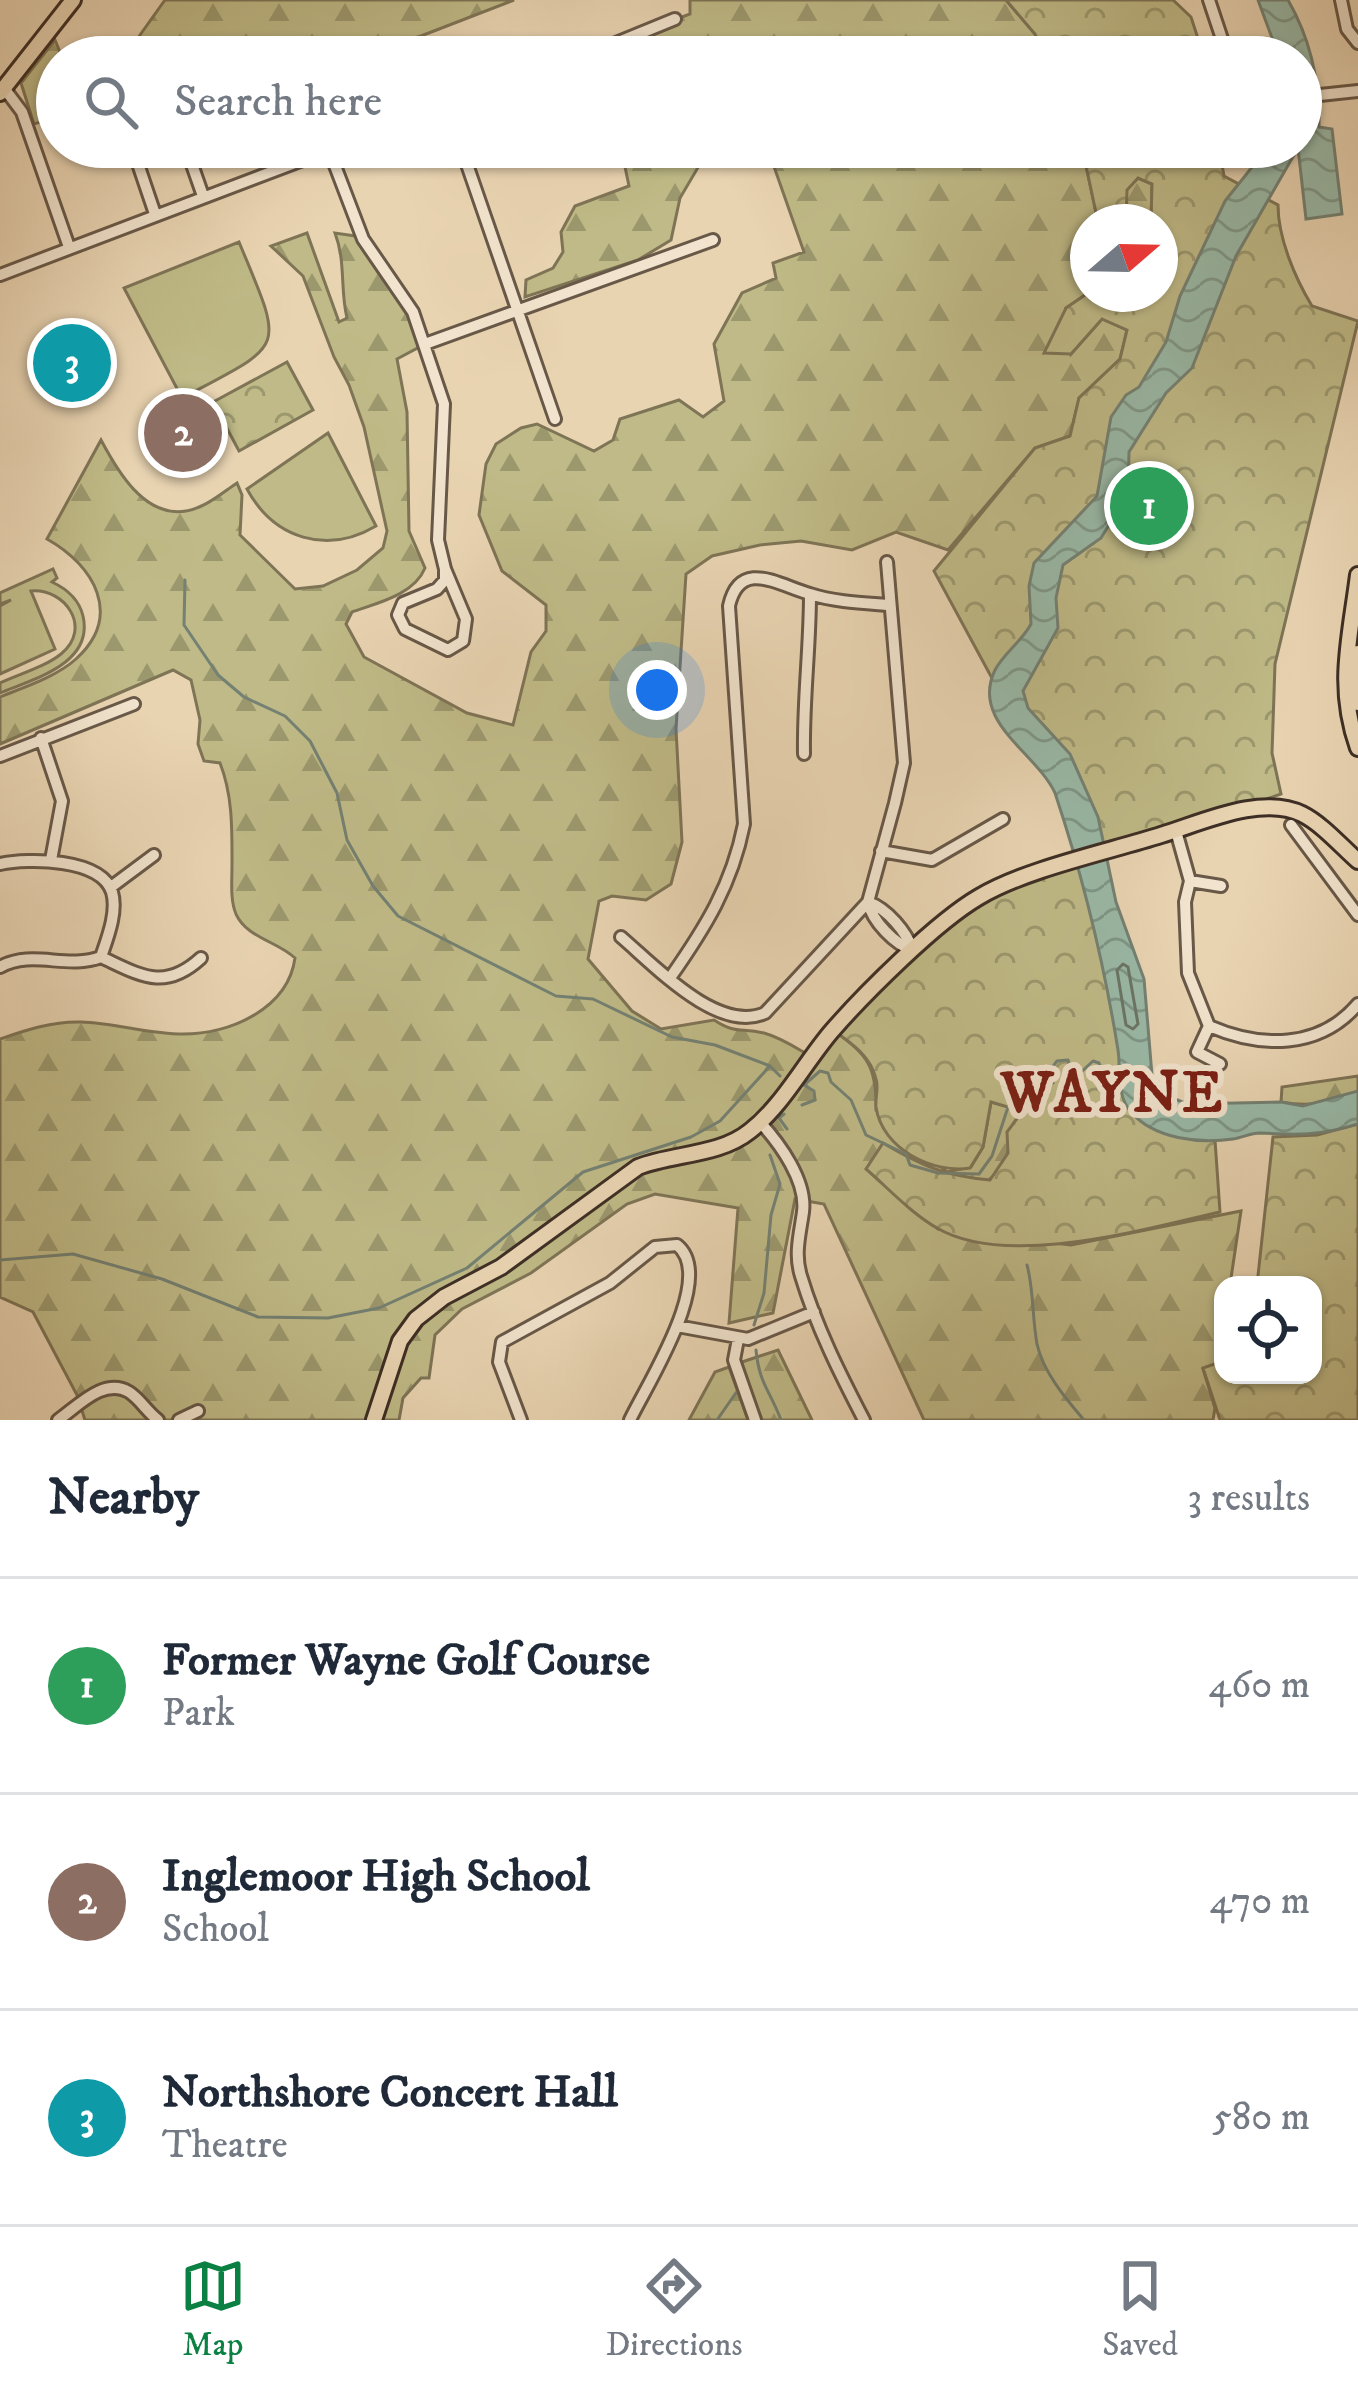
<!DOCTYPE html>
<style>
:root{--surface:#fff;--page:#f2f2f3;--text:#1f2937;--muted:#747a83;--line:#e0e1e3;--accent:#0b8043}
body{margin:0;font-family:"IM FELL DW Pica",serif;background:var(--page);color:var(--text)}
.controls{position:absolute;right:36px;bottom:36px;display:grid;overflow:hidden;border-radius:24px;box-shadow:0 3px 9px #0004}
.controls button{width:108px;height:108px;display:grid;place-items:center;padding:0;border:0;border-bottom:3px solid var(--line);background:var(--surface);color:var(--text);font:60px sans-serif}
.compass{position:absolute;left:1070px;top:204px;width:108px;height:108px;border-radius:50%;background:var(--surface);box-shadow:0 3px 9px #0004;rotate:70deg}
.you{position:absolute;left:657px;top:690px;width:42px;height:42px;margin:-30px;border:9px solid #fff;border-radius:50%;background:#1a73e8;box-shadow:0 0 0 18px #1a73e833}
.badge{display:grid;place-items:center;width:78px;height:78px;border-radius:50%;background:var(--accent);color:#fff;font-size:39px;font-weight:700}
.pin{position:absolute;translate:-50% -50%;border:6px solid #fff;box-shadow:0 3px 12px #0006}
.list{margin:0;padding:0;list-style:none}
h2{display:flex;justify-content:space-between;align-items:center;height:156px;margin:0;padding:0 48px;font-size:51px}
h2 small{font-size:39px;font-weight:400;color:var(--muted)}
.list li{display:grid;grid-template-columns:78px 1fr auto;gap:36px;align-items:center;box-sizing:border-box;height:216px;padding:0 48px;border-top:3px solid var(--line)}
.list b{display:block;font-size:45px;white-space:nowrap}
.list p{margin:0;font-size:39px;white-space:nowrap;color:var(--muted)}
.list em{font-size:39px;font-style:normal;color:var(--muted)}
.icon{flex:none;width:66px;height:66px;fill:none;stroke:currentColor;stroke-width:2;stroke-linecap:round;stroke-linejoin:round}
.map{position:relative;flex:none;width:1358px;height:1420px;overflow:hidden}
.search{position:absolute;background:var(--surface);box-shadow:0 3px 9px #0004;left:36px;right:36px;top:36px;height:132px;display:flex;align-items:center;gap:30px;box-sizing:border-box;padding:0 42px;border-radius:66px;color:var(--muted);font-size:45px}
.sheet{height:804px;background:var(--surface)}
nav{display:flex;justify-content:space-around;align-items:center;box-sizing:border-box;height:168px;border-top:3px solid var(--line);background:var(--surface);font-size:33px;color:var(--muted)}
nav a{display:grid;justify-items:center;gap:6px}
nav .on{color:var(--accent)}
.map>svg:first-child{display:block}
.green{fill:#bfba87;stroke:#7e7456;stroke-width:3}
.forest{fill:url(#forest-firs);stroke:#7e7456;stroke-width:3}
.park{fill:url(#park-crowns);stroke:#7e7456;stroke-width:3}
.water{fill:url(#water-waves);stroke:#748173;stroke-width:3}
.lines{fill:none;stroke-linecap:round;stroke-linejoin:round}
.shore{stroke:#6b7466;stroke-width:3}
.stream{stroke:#748173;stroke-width:3}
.minor-casing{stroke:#685848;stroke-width:16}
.major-casing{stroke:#3d2e25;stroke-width:20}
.minor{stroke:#f1e3cd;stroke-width:10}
.major{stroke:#e9d4b2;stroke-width:14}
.labels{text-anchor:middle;stroke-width:12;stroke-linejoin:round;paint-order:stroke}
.district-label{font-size:57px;font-weight:bold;letter-spacing:3px;fill:#7a1f14;stroke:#f1e3cd}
</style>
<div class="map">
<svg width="1358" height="1420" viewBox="0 0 1358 1420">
<defs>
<pattern id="forest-firs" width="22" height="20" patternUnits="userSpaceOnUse" patternTransform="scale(3)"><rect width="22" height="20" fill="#bfba87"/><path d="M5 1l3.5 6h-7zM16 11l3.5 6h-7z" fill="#9c986e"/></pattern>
<pattern id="park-crowns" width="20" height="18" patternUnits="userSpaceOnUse" patternTransform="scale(3)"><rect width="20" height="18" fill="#bfba87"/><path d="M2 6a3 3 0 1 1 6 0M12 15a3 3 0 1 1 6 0" fill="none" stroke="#9c986e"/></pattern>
<pattern id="water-waves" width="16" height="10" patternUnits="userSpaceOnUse" patternTransform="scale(3)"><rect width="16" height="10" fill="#99b9a7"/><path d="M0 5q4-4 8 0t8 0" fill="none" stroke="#7e9788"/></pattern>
</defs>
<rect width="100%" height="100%" fill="#e9d4b2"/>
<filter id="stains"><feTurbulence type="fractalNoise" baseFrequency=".00167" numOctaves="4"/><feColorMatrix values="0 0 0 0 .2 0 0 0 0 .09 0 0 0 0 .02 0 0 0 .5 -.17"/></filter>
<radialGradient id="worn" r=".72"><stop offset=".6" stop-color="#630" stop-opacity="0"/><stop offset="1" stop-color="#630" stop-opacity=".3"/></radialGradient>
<path class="green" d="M239,242C285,353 287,342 182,398L124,288Z
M328,433L376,526C327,555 274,539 247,489Z
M53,569L57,578L52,582C67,589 79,599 83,616C94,664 33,679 0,693V683C19,674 45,667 61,654C93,628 65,588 31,591L55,649L0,674V606L11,600L0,604V593Z"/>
<path class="forest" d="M165,0H514L421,36L350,57H111L135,42Z
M690,0H1006L1035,34L1045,57H652L643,32L690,14Z
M55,40L62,57H57V117L34,124L21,83Z
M654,147H710L680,198L671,240L638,260L525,297L526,280L553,268L563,252L561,232L575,206L629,186L624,162Z
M727,147H1082L1098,222H1088V293L1066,308L1071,354L1102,319L1127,330L1120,359L1079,398L1070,436L1035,448L948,550L896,532L852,550L801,541L760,545L712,556L686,574L676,729L682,842L671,884L646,900L612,896L599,901L588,959L632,1011L661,1029L714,1020C737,1035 741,1027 764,1033C782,1038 796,1048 812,1057L833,1030C868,1055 877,1067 876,1110L947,1172L971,1167L983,1147L991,1102L1018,1109L1019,1115C1004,1137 1013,1132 1008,1152C1001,1178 977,1188 956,1198L866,1168L938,1229L1071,1245L1241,1211L1230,1285H1223L1219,1363L1203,1369L1215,1408L1213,1420H924L824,1204L795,1199L773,1313L729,1323L738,1208L655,1194L627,1204L531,1273L462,1309L435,1335L429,1378H421L403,1398L399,1420H85L77,1395L33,1312L0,1297V1039C26,1030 53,1021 81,1022C115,1023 149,1034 183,1034C230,1034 288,1009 295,958C277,941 247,938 236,914C230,900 232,881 232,866C232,831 233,796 220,763L204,761L198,744L200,720L191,680L173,670L0,744V697C24,687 56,677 76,659C123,616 95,566 47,539L101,440C117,470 144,518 186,511C205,508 222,493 237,483L242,495L240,535L295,589L323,586L357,570L383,548L387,531L364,427L349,385L334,357L303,276L271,246L307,233L339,322L347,318C340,290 346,262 335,233L362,237L413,312L425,344L397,359L407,412L409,531L425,568C414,595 377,603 352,612L346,624L364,657L467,713L513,725L531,652L546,631V605L502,571L479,515L486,464L496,444L521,428L537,424L594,451L613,440L620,419L679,400L703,417L724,401L714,344L742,293L776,278L773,263L804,252L771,158Z
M1138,178L1152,184L1151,222H1126V190Z
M1358,1076V1091C1333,1104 1308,1107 1281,1102L1282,1087Z
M778,1350L812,1420H762L739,1363Z
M729,1367L748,1420H689L715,1372Z"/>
<path class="park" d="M1006,0H1173L1191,17L1204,57H1045L1035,34Z
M1082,147H1219L1224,176L1278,205C1278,238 1295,278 1312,306L1358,321L1275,664L1272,753L1281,794L1092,859L1076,817L1007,706L934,571L1035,448L1070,436L1079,398L1120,359L1127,330L1102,319L1071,354L1044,353L1066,308L1088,293L1160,294V222H1151L1152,184L1138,178L1127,190L1126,222H1098Z
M287,362L313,410L239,451L213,402Z
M1091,860L1141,1065L1163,1113L1215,1140L1220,1212C1145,1229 1007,1269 937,1228C912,1214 888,1188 866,1169L883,1143C922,1166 945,1176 990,1180L1008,1153L1007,1132L1019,1116L1018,1110L991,1102L983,1147L970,1168C933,1174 882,1149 876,1107C875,1098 879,1087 876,1079C871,1056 850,1042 833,1030L976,898Z
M1358,1124V1420H1220L1203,1368L1223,1361V1375H1313V1285H1257L1273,1137L1317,1135Z"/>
<path class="water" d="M1258,0H1288C1311,40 1320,81 1319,127L1332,129L1342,214L1306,219L1298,148L1236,256L1192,368L1166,393L1129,452L1128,494L1101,538L1063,565L1056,598L1058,628L1023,691L1028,708L1070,754L1098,817L1116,902L1144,979L1152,1075L1161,1093L1187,1104L1281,1102L1303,1106L1358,1091V1124C1320,1136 1297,1135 1260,1133C1250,1133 1242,1138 1233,1139C1200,1144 1154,1139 1131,1112C1116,1096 1121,1070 1118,1050C1104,963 1083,877 1055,793C1036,752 970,722 995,670C1004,653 1022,641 1031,624L1029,586L1034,563L1097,496L1111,417L1126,395L1139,387L1166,342L1180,296L1225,201L1268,147H1301V57H1279Z"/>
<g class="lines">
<path class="shore" d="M1123,964L1128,967L1138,1024L1133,1029L1126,1025L1117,970Z"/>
<path class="stream" d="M185,580L184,625L218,675L244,697L285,716L310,741L337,793L347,840L373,886L398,916L556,996L593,999L672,1037L715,1045L770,1066L780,1076
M802,1105L815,1100L814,1091L804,1085L820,1071L828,1073L831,1082L851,1100L866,1135L906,1154L910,1165L938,1173L979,1174L992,1156L1009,1104L1025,1099L1028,1087L1053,1083L1048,1073L1057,1061L1068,1060L1073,1075H1078L1093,1061L1099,1063L1104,1076L1117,1075
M784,1114L779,1118L787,1129
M0,1260L73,1254L162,1279L258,1317L328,1318L379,1308L467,1268L583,1172L691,1137L720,1121L770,1066
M1027,1265C1034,1291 1032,1317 1037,1344C1043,1372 1066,1399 1084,1420
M754,1325L764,1293L771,1215L780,1184L770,1155
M756,1350C759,1383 770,1391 781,1420
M717,1420L740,1387"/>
<g class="minor-casing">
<path id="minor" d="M1209,0L1228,57
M1341,0L1347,29L1358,43
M582,57L675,19
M4,88L22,112L69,247
M1301,97L1358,91
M461,147L555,419
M133,149L155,214
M329,150L363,239L413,312L444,404L438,540L445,569L466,619L463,641L448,650L405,629L398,615L403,603L437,589L445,580V569
M188,153L203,196
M0,275L337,147
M425,344L713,240
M41,738L62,801L51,860
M804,754C803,700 810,648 810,594
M0,756L134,704
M1291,825L1358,915
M1176,831L1190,881L1185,902L1188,973L1209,1026C1260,1048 1319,1050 1358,1004
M881,851L932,860L1003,819
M0,864C28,858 101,858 112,892C118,912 107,939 101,957
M1190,881L1221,886
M111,887L154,855
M868,902C872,921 895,945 913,950
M868,902C888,909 906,932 913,950
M621,937C655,966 718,1034 765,1013L868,902L895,803L904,763L887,562
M101,957C140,975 164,992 201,958
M0,967C33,949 66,970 101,957
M670,978C705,928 732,885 744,824L729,606C740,557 780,586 810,594C835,602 863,603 889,605
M1209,1026L1197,1052L1220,1064
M760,1122C780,1144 807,1181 803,1212C800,1234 794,1254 801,1276C816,1326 840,1374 864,1420
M677,1326L748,1339L814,1312
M738,1339L734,1360L755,1420
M58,1420C78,1406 104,1377 129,1392C140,1399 147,1412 158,1420
M179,1420L198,1411
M521,1420L499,1362L502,1342L610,1283L655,1247L677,1245C717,1277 647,1384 630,1420"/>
</g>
<g class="major-casing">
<path id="major" d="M0,93L73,0
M1358,575C1350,639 1336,686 1358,748
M1358,653V703
M374,1420L400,1341L416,1319L444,1297L501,1267L638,1167C674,1153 719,1156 750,1131C783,1105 804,1064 831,1032C864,994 936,922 979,897C1026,869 1107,852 1161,835C1201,823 1261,794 1302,814C1322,824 1341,846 1358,861"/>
</g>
<use href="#minor" class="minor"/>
<use href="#major" class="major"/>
</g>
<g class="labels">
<g class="district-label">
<text x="1113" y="1111">WAYNE</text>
</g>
</g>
<rect width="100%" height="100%" filter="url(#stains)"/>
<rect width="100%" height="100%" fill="url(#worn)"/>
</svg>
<div class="controls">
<button><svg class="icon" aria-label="locate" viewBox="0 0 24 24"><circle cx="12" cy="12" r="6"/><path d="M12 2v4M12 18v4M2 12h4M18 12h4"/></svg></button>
</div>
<svg class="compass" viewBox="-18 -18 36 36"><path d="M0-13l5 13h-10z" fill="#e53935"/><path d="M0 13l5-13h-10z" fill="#747a83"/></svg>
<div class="you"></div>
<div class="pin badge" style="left:1149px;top:506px;background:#2e9e5b">1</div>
<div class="pin badge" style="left:183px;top:433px;background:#8d6e63">2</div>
<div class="pin badge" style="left:72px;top:363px;background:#0f9aa8">3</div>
<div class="search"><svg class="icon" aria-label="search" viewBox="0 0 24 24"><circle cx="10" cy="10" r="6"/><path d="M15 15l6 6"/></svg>Search here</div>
</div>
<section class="sheet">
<h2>Nearby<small>3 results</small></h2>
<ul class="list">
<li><span class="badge" style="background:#2e9e5b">1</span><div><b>Former Wayne Golf Course</b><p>Park</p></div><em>460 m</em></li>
<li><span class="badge" style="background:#8d6e63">2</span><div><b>Inglemoor High School</b><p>School</p></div><em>470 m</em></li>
<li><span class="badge" style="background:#0f9aa8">3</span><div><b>Northshore Concert Hall</b><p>Theatre</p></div><em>580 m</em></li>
</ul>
</section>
<nav>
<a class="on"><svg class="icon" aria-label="map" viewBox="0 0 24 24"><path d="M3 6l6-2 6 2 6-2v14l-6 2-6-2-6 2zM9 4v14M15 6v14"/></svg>Map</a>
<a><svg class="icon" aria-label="directions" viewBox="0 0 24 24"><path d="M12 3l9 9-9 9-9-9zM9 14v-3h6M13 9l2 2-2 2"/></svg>Directions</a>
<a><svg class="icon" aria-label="saved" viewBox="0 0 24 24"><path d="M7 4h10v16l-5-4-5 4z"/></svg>Saved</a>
</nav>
